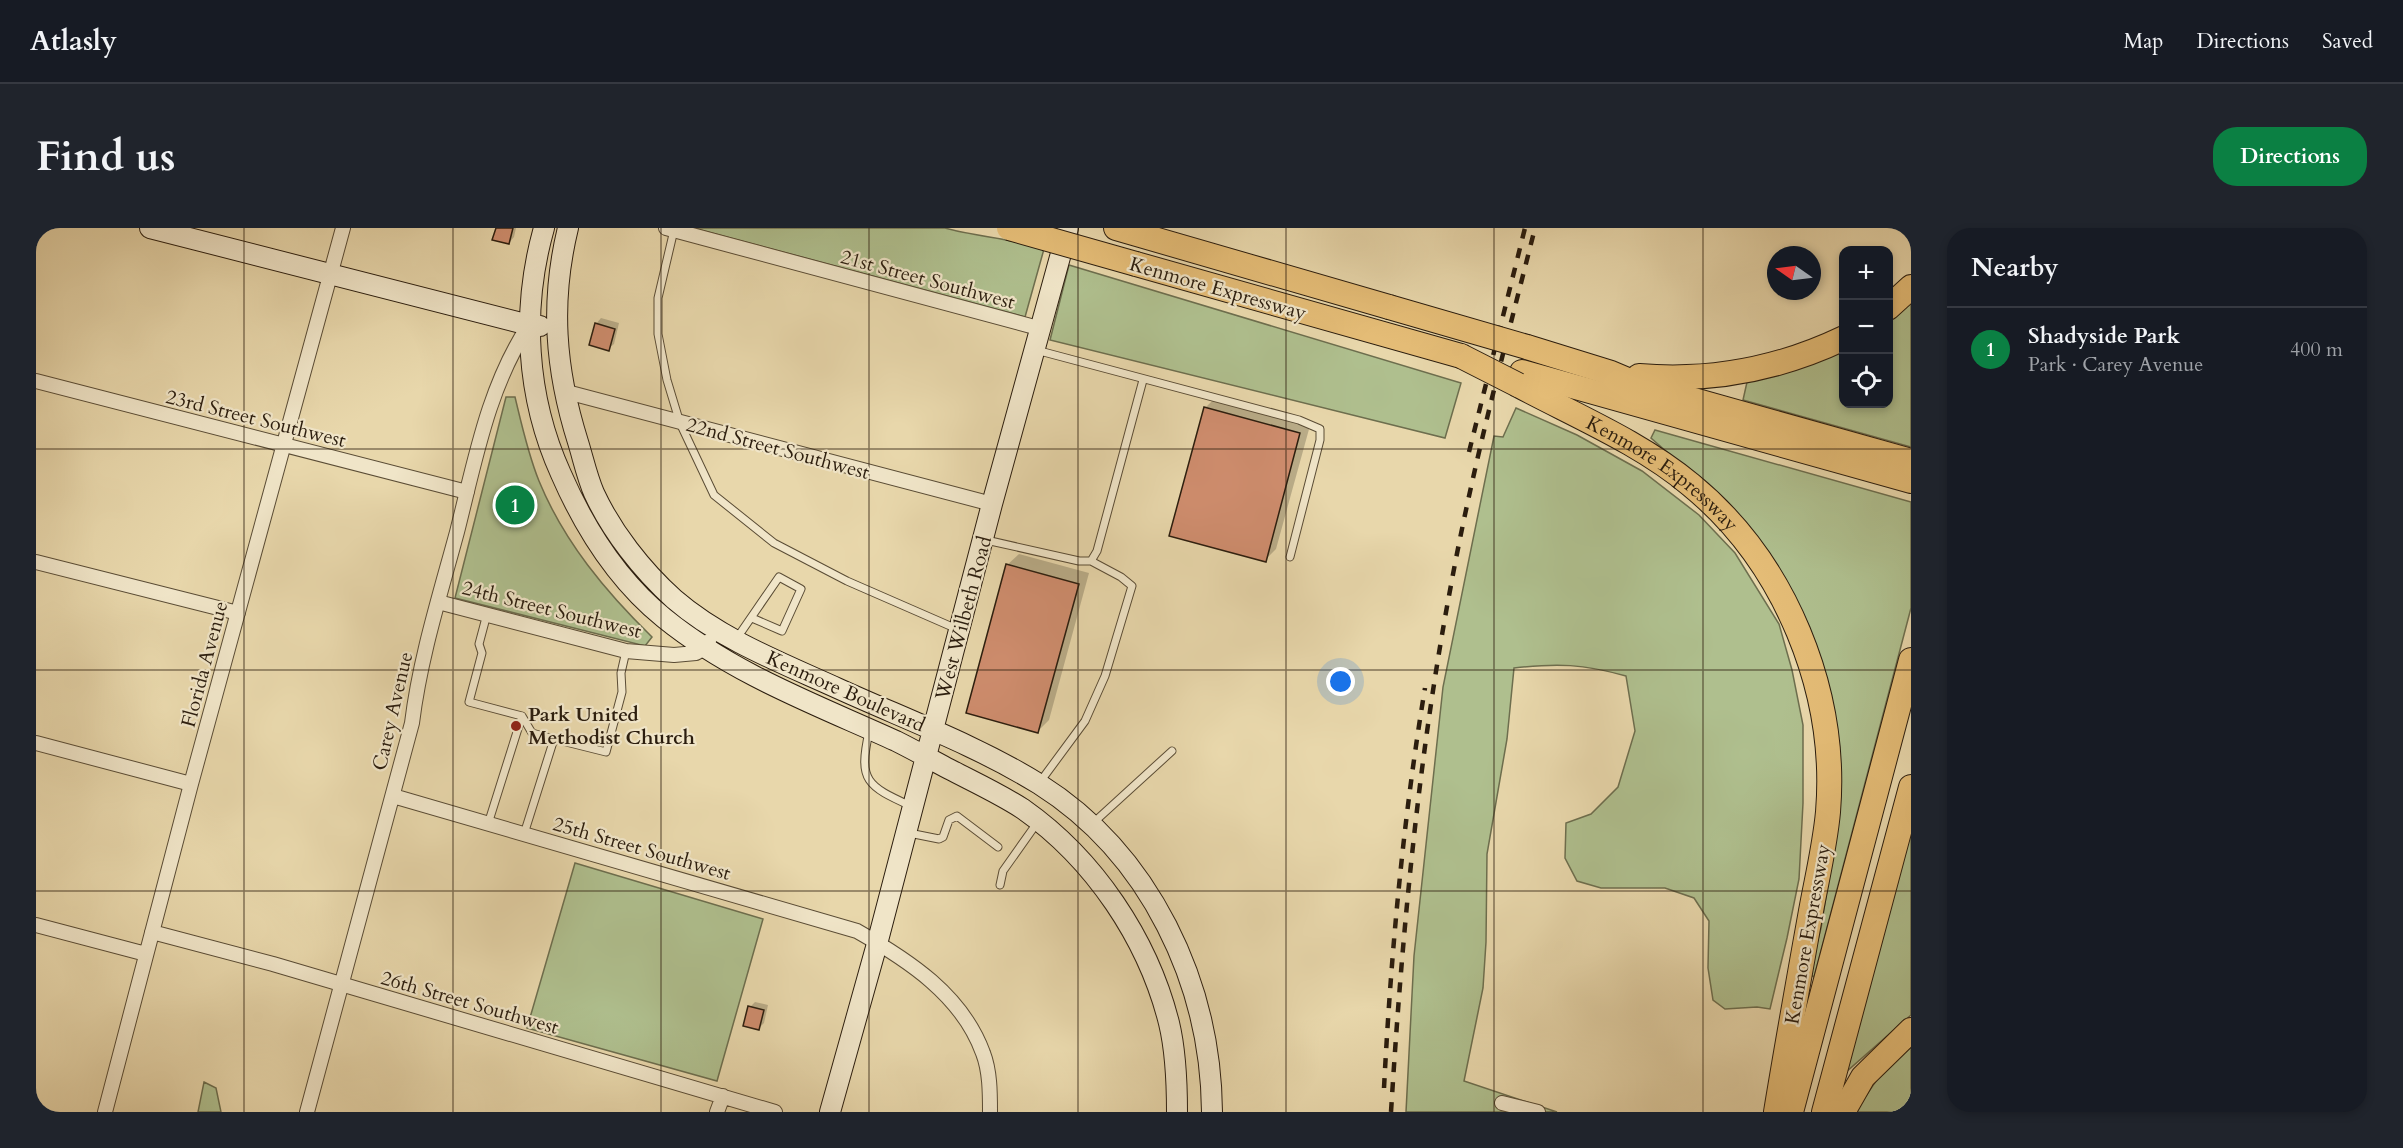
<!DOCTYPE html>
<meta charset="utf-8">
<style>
:root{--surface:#171b24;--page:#20242c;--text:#f1f3f6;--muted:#9ea1a6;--line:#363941;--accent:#0b8043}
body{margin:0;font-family:Cardo,serif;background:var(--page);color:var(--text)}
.controls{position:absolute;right:18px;top:18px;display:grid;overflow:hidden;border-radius:12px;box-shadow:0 3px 9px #0003}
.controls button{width:54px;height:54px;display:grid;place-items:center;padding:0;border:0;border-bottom:2px solid var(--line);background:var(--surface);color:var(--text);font:30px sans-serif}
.compass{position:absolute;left:1731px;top:18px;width:54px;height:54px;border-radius:50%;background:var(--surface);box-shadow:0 3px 9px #0003;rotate:284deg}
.you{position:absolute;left:1305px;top:454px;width:21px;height:21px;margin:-15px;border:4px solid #fff;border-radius:50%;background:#1a73e8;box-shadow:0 0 0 9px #1a73e833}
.badge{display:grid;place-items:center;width:39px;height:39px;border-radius:50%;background:var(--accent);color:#fff;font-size:20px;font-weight:700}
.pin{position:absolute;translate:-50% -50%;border:3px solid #fff;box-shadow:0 2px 6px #0006}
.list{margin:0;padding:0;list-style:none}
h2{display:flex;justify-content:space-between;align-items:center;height:78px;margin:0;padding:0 24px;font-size:26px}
h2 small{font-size:20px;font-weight:400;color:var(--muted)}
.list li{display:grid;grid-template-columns:39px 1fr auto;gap:18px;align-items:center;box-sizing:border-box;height:84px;padding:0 24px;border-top:2px solid var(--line)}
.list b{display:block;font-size:22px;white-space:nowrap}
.list p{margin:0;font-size:20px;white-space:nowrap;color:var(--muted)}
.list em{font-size:20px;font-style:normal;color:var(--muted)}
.icon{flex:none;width:33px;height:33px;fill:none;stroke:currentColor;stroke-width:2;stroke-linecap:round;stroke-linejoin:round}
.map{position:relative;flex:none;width:1875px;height:884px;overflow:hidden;border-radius:24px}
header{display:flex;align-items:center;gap:36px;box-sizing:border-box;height:84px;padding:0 30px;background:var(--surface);border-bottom:2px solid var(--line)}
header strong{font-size:28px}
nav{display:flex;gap:33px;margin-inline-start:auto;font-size:21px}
.intro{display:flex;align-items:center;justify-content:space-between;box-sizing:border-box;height:144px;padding:0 36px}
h1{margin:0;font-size:42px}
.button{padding:15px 27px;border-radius:24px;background:var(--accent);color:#fff;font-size:21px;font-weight:700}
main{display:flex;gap:36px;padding:0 36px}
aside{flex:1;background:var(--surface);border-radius:24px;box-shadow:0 3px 9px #0003}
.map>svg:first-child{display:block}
.green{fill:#afbf8e;stroke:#6d6e4e;stroke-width:1.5}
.shadow{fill:#0003}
.building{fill:#cf8d6e;stroke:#2b1d0e;stroke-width:1.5}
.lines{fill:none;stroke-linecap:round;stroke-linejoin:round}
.lane-casing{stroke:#5a4c35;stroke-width:9}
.street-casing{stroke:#5a4c35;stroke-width:16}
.secondary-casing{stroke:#2b1d0e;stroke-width:22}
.highway-casing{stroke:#2b1d0e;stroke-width:26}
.lane{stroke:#f0e5c8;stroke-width:7}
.street{stroke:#f0e5c8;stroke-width:14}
.secondary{stroke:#f0e5c8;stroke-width:20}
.highway{stroke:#e4bc76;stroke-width:24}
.rail{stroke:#2b1d0e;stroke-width:4.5;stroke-dasharray:10 10;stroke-linecap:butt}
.highway-bridge-casing{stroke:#2b1d0e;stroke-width:26;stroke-linecap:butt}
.highway-bridge{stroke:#e4bc76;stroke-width:24}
.grid{fill:none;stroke:#2b1d0e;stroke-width:1.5;stroke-opacity:0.55}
.poi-dot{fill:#8f2418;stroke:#f0e5c8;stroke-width:2}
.labels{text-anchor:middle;stroke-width:4.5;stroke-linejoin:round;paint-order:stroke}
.street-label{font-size:20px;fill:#2b1d0e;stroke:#f0e5c8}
.poi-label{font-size:20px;font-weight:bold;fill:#2b1d0e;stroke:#f0e5c8;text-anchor:start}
</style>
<header>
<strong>Atlasly</strong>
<nav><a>Map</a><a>Directions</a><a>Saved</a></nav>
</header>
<div class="intro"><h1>Find us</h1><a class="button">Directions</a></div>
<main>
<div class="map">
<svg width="1875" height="884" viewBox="0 0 1875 884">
<rect width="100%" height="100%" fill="#e8d7ab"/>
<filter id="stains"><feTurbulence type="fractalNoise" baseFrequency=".00333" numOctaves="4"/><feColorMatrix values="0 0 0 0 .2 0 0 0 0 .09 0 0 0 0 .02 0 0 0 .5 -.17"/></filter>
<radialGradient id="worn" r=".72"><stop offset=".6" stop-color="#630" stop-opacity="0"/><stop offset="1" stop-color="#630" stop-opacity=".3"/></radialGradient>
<path class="green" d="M657,0H909C941,9 976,10 1008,21L989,89Z
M1033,37L1425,155L1409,210L1014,112Z
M1875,67V219L1707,172L1711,154L1807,118L1808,176H1852L1853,90Z
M470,169H479C486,198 492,226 503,253C528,314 570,364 616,409L609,418L419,370Z
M1480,180L1541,207L1606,243L1663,287L1699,325L1743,396L1756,442L1767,497V575L1763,651L1751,710L1734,781L1721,779L1689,781L1677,772L1672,740L1673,693L1658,670L1629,660H1565L1541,653L1529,630L1530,595L1555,586L1582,559L1599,503L1590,448C1547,436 1522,435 1478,440L1471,511L1451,626L1450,714L1447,760L1428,853L1521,884H1370L1378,728L1407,459L1458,208L1467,209Z
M1619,202L1875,274V380L1778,749L1773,746L1785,700L1798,618L1759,374L1717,304L1655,245L1615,210Z
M1875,598V787L1810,844Z
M539,635L727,691L681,853L491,800Z
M1875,817V884H1819L1842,850Z
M168,854L180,860L185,884H162Z"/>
<path class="shadow" d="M461,0H480L478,9L473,15Z
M565,90L583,95L578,116L572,121L560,96Z
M1180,169L1275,194L1240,321L1229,332L1169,180Z
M983,326L1053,345L1013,492L1002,503L971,337Z
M719,774L732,777L728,795L722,801L714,779Z"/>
<path class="building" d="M460,0H477L473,16L456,12Z
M559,95L579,101L573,123L553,117Z
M1168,179L1264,205L1230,334L1133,308Z
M970,336L1043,356L1002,505L930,485Z
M712,778L728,782L723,802L707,798Z"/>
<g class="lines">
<g class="lane-casing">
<path id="lane" d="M638,2L622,70V106L631,152L644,195L678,267L738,315L811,353L921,401
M1000,122L1263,192L1284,201V212L1254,329
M950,312L1043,333H1055L1061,323L1107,152
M451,386L443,416L446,425L433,474L486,488L452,596
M701,410L743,349L765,361L746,403L716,390
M486,488L496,505L518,511
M833,504C822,553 831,558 875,578
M1004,554L1049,493L1069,448L1096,358L1085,349L1055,333
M1056,596L1136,523
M873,605L903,611L907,609L913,592L921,588L962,619
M488,606L518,511L570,524L586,464L585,445L590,423
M964,657L967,643L1001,595"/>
</g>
<g class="street-casing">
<path id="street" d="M630,0L1006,101
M0,153L431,264
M527,163L956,276
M0,334L202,385
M402,374L590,423L638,427L660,425L669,420L673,413
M0,515L155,556
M357,568L821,703C872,732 926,767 947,825C954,843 954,865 954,884
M0,697L110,726
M116,704L237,736L739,884
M1466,875L1502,884
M69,884L155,556L307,0
M271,884L376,495C384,430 404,367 421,304C439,233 452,159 493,97
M681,884L687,868"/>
</g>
<g class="secondary-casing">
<path id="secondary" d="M114,0L493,97L504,98
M508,0C485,81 490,169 525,246C549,301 581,352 628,390C697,446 781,477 860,513C878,522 896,532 913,541C938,554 964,566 987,581C1058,631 1112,711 1133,795C1140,824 1141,854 1141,884
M532,0C514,74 519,141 542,214C547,230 551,249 558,265C576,304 606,342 638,371C684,411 746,435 801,460C869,491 940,517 1003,556C1114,626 1175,755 1176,884
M794,884L841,716L956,276L1032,0"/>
</g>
<g class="highway-casing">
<g id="highway">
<path d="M1080,0L1353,79"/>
<path d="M1100,36L1425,128"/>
<path d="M1852,80L1875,59"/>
<path d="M1491,119L1575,145L1601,156L1875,233"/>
<path d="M1486,144L1875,253"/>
<path d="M1603,148C1674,154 1743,141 1808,110"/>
<path id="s1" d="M1482,157C1540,188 1605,215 1655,257C1749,334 1802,463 1792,584C1789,617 1781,650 1775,683C1763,750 1751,817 1740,884"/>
<path d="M1755,884L1875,432"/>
<path d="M1788,884L1875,559"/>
<path d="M1807,884L1827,849L1875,802"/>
</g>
</g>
<use href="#lane" class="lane"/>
<use href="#street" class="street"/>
<use href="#secondary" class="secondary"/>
<use href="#highway" class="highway"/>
<path class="rail" d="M1433,224L1489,0
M1348,860C1355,726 1367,592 1389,460
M1355,884C1366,708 1382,531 1415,357C1437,237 1469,119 1499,0"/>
<g class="highway-bridge-casing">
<path id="highway-bridge" d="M973,0L1100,36
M1353,79L1491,119
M1425,128L1482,157"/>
</g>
<use href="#highway-bridge" class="highway-bridge"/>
</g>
<path class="grid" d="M208,0V884M417,0V884M625,0V884M833,0V884M1042,0V884M1250,0V884M1458,0V884M1667,0V884M0,221H1875M0,442H1875M0,663H1875"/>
<circle class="poi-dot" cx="480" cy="498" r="6"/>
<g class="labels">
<g class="street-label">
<text transform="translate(892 51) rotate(15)" y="7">21st Street Southwest</text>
<text transform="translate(1182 60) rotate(16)" y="7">Kenmore Expressway</text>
<text transform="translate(220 190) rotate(14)" y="7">23rd Street Southwest</text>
<text transform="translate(742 220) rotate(15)" y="7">22nd Street Southwest</text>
<text dy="7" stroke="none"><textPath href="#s1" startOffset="170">Kenmore Expressway</textPath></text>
<text transform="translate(516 381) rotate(14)" y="7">24th Street Southwest</text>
<text transform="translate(927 390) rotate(-75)" y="7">West Wilbeth Road</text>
<text transform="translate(168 436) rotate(-75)" y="7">Florida Avenue</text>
<text transform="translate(810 463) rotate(24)" y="7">Kenmore Boulevard</text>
<text transform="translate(356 483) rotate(-77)" y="7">Carey Avenue</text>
<text transform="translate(606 620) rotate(16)" y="7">25th Street Southwest</text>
<text transform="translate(1771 706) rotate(-80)" y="7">Kenmore Expressway</text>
<text transform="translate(434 774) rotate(16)" y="7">26th Street Southwest</text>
</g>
<g class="poi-label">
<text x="492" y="493">Park United<tspan x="492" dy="23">Methodist Church</tspan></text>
</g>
</g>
<rect width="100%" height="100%" filter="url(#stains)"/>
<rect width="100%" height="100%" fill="url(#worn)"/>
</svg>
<div class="controls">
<button>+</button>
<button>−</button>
<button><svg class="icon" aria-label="locate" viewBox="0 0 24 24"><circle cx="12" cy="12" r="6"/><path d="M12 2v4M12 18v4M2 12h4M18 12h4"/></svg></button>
</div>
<svg class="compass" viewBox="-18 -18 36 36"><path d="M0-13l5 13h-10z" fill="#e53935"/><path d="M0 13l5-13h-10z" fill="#9ea1a6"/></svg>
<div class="you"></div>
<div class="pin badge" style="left:479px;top:277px">1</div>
</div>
<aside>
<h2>Nearby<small></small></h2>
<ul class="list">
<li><span class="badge">1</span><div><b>Shadyside Park</b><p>Park · Carey Avenue</p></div><em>400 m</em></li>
</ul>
</aside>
</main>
